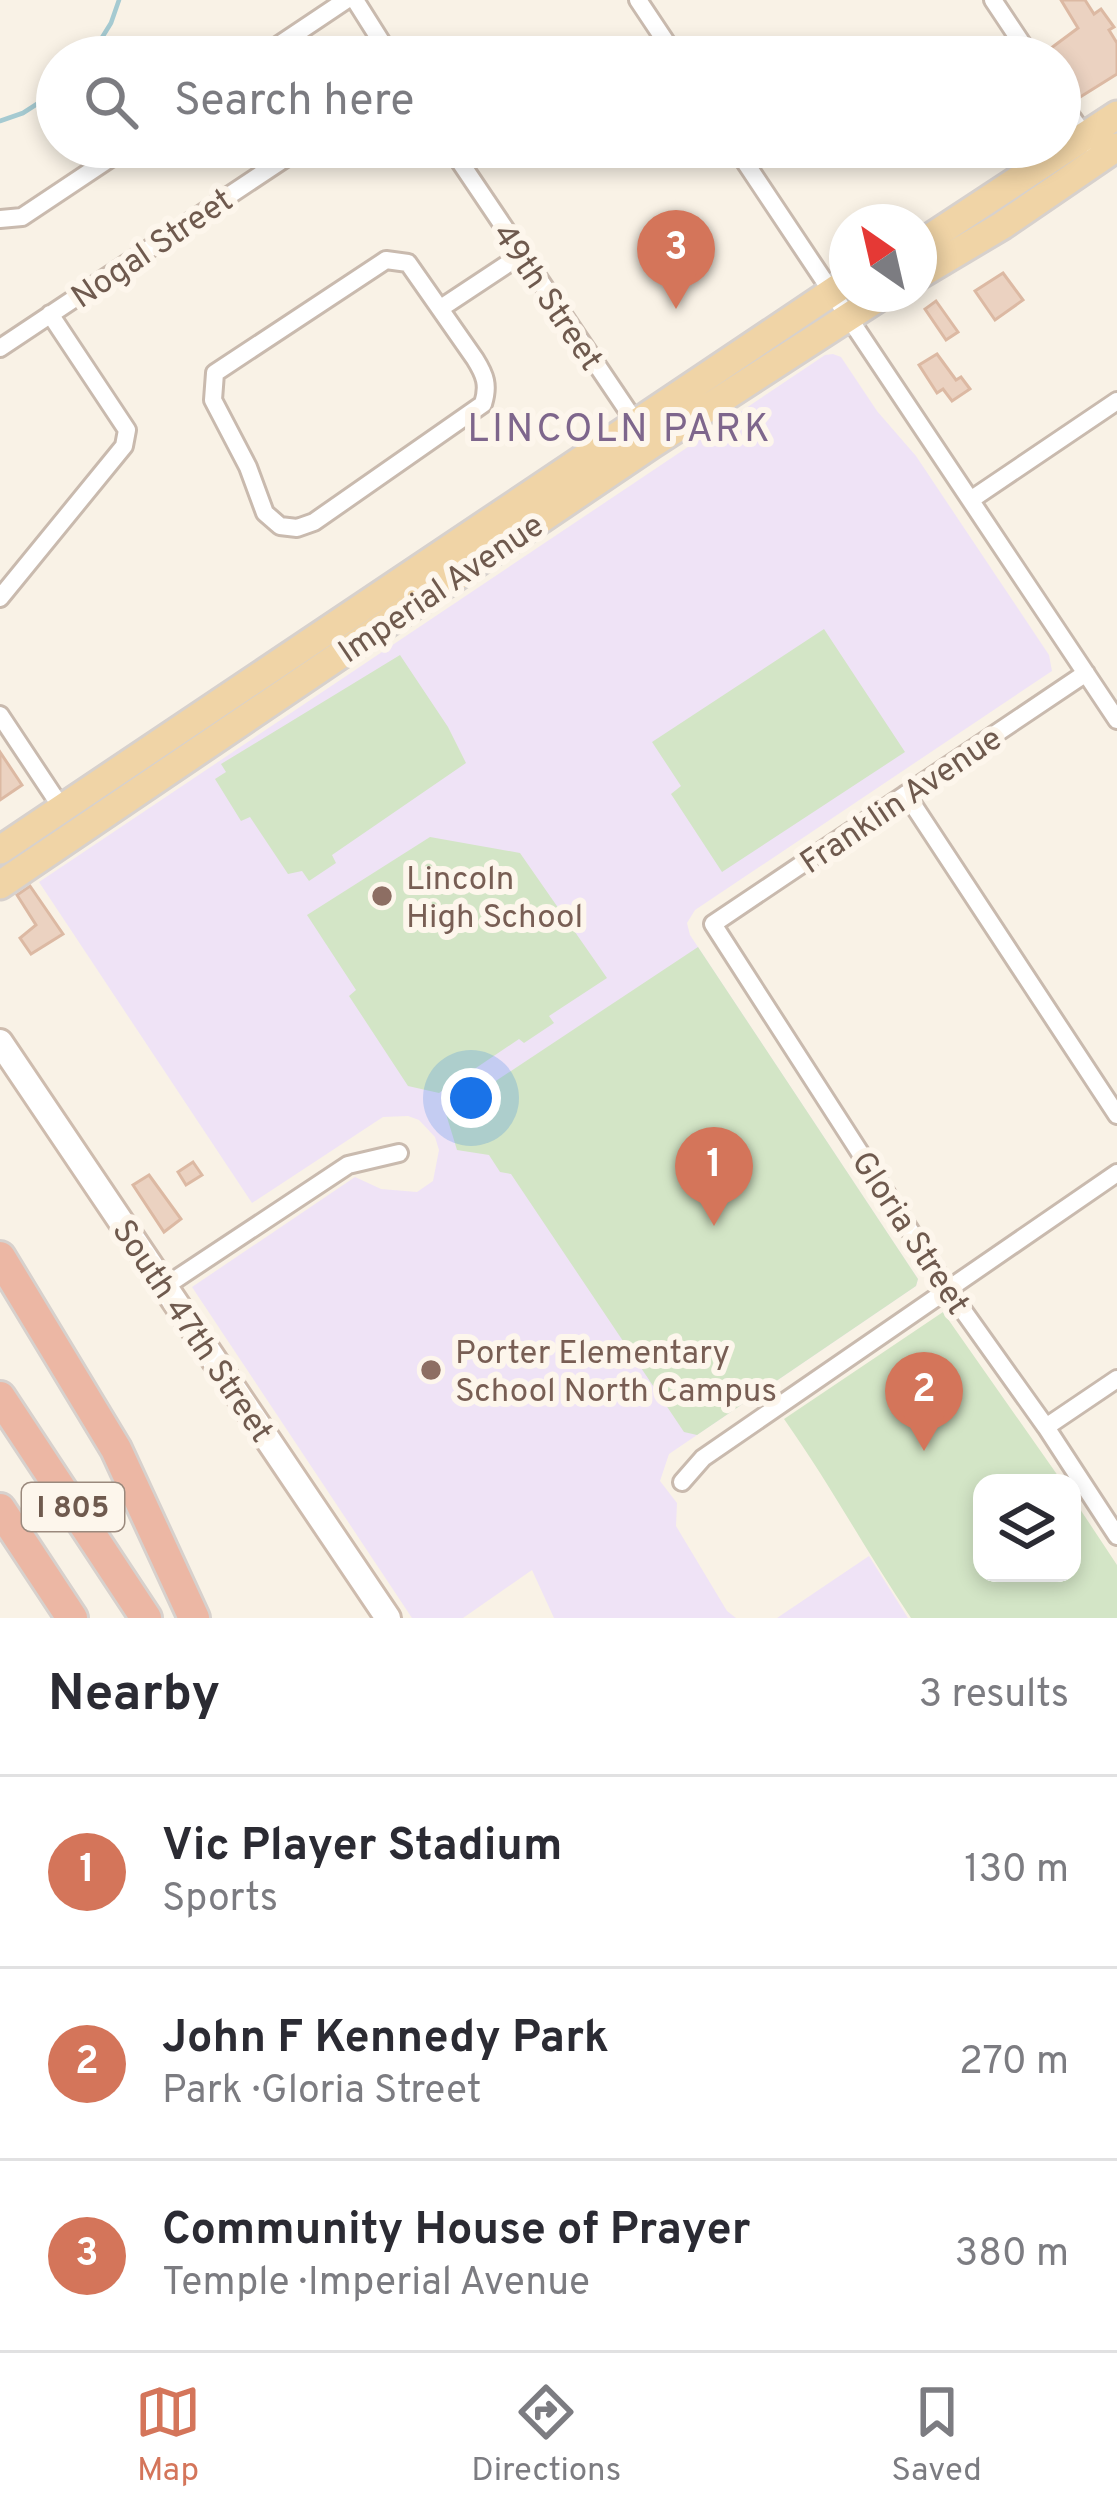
<!DOCTYPE html>
<meta charset="utf-8">
<style>
:root{--surface:#fff;--page:#f7f7f7;--text:#2b2b33;--muted:#7c7c81;--line:#e1e1e2;--accent:#d4755a}
body{margin:0;font-family:Overpass,sans-serif;background:var(--page);color:var(--text)}
.controls{position:absolute;right:36px;bottom:36px;display:grid;overflow:hidden;border-radius:24px;box-shadow:0 6px 18px #0003}
.controls button{width:108px;height:108px;display:grid;place-items:center;padding:0;border:0;border-bottom:3px solid var(--line);background:var(--surface);color:var(--text);font:60px sans-serif}
.compass{position:absolute;left:829px;top:204px;width:108px;height:108px;border-radius:50%;background:var(--surface);box-shadow:0 6px 18px #0003;rotate:326deg}
.you{position:absolute;left:471px;top:1098px;width:42px;height:42px;margin:-30px;border:9px solid #fff;border-radius:50%;background:#1a73e8;box-shadow:0 0 0 18px #1a73e833}
.badge{display:grid;place-items:center;width:78px;height:78px;border-radius:50%;background:var(--accent);color:#fff;font-size:39px;font-weight:700}
.pin{position:absolute;translate:-50% -99px;filter:drop-shadow(0 3px 6px #0008)}
.pin::after{content:'';position:absolute;top:63px;width:42px;height:36px;background:inherit;clip-path:polygon(0 0,100% 0,50% 100%)}
.list{margin:0;padding:0;list-style:none}
h2{display:flex;justify-content:space-between;align-items:center;height:156px;margin:0;padding:0 48px;font-size:51px}
h2 small{font-size:39px;font-weight:400;color:var(--muted)}
.list li{display:grid;grid-template-columns:78px 1fr auto;gap:36px;align-items:center;box-sizing:border-box;height:192px;padding:0 48px;border-top:3px solid var(--line)}
.list b{display:block;font-size:45px;white-space:nowrap}
.list p{margin:0;font-size:39px;white-space:nowrap;color:var(--muted)}
.list em{font-size:39px;font-style:normal;color:var(--muted)}
.icon{flex:none;width:66px;height:66px;fill:none;stroke:currentColor;stroke-width:2;stroke-linecap:round;stroke-linejoin:round}
.map{position:relative;flex:none;width:1117px;height:1618px;overflow:hidden}
.search{position:absolute;background:var(--surface);box-shadow:0 6px 18px #0003;left:36px;right:36px;top:36px;height:132px;display:flex;align-items:center;gap:30px;box-sizing:border-box;padding:0 42px;border-radius:66px;color:var(--muted);font-size:45px}
.sheet{height:732px;background:var(--surface)}
nav{display:flex;justify-content:space-around;align-items:center;box-sizing:border-box;height:168px;border-top:3px solid var(--line);background:var(--surface);font-size:33px;color:var(--muted)}
nav a{display:grid;justify-items:center;gap:6px}
nav .on{color:var(--accent)}
.map>svg:first-child{display:block}
.education{fill:#efe3f6}
.green{fill:#d3e5c6}
.lines{fill:none;stroke-linecap:round;stroke-linejoin:round}
.stream{stroke:#a5cad1;stroke-width:4.5}
.building{fill:#ebd2c1;stroke:#dcb9a3;stroke-width:3}
.street-casing{stroke:#c9baae;stroke-width:22}
.secondary-casing{stroke:#cebcae;stroke-width:30}
.primary-casing{stroke:#d7d1cd;stroke-width:33}
.highway-casing{stroke:#d7d1cd;stroke-width:36}
.street{stroke:#fff;stroke-width:16}
.secondary{stroke:#fff;stroke-width:24}
.primary{stroke:#f0d4a6;stroke-width:27}
.highway{stroke:#ecb7a4;stroke-width:30}
.education-dot{fill:#8d6e63;stroke:#fdf6ec;stroke-width:4.5}
.labels{text-anchor:middle;stroke-width:12;stroke-linejoin:round;paint-order:stroke}
.shield{fill:#fdf6ec;stroke:#9a897d;stroke-width:3}
.shield-label{font-size:30px;font-weight:bold;fill:#6f5a4e}
.street-label{font-size:33px;fill:#6f5a4e;stroke:#fdf6ec}
.education-label{font-size:33px;fill:#785e54;stroke:#fdf6ec;text-anchor:start}
.quarter-label{font-size:39px;letter-spacing:3px;fill:#7e668c;stroke:#fdf6ec}
</style>
<div class="map">
<svg width="1117" height="1618" viewBox="0 0 1117 1618">
<rect width="100%" height="100%" fill="#f9f2e6"/>
<path class="education" d="M833,354L841,357L877,411L916,456L1049,655L1052,671L695,910L687,923L690,935L918,1279L916,1286L669,1454L660,1481L677,1503L676,1526L727,1611L736,1618H554L532,1570L463,1618H412L192,1287L355,1177L381,1189L417,1192L433,1181L439,1150L435,1137L419,1120L408,1116L383,1117L252,1203L39,882L825,355Z
M869,1556L908,1618H777Z"/>
<path class="green" d="M824,629L905,752L722,872L671,794L681,786L652,742Z
M400,655L448,727L466,763L332,855L336,863L309,881L302,871L288,874L250,817L241,821L215,779L226,772L221,764Z
M430,837L520,853L607,978L549,1016L554,1023L524,1043L519,1039L439,1093L408,1086L349,996L356,990L307,915Z
M698,947L918,1279L916,1286L697,1435L684,1432L511,1174L500,1172L489,1155L457,1150L446,1114Z
M943,1312L1063,1483H982V1573H1072V1497L1117,1565V1618H911C867,1553 830,1484 784,1419Z"/>
<g class="lines">
<path class="stream" d="M90,57L111,23L119,0
M0,121L23,113L57,91"/>
</g>
<path class="building" d="M1061,0H1085L1094,14L1101,9L1114,27L1109,30L1117,43V74L1077,99L1060,73V57H1044L1043,54L1078,28Z
M1003,273L1023,300L995,320L975,291Z
M936,301L958,332L946,340L925,309Z
M937,354L956,380L961,377L970,389L952,401L943,389L937,393L919,365Z
M0,752L22,785L0,800Z
M30,886L63,934L31,954L20,938L36,925L17,895Z
M193,1162L202,1175L186,1185L178,1172Z
M149,1175L181,1219L164,1232L133,1185Z"/>
<g class="lines">
<g class="street-casing">
<path id="street" d="M355,0L391,57
M638,0L676,57
M993,0L1031,57
M261,57L346,0
M1060,100L1090,144
M450,147L640,429
M735,147L1117,720
M0,219L22,217L127,147
M386,260L408,263L475,359C485,375 489,385 483,404L314,522L297,528L280,526L265,513L248,467L213,400L215,373Z
M441,308L521,255
M0,348L302,147
M972,499L1117,401
M0,598L124,446L127,430L50,314
M1086,673L713,924L947,1288L1046,1427L1117,1536
M0,715L63,810
M906,794L1117,1115
M164,1287L348,1165L399,1153
M1046,1427L1117,1379
M682,1482L703,1458L1117,1173"/>
</g>
<g class="secondary-casing">
<path id="secondary" d="M0,1042L388,1618"/>
</g>
<g class="primary-casing">
<path id="primary" d="M919,245L1117,115
M919,275L1003,225L1117,147
M0,850L847,282
M0,885L652,444L884,294"/>
</g>
<g class="highway-casing">
<path id="highway" d="M0,1257L116,1449L194,1618
M0,1397L146,1618
M0,1509L72,1618"/>
</g>
<use href="#street" class="street"/>
<use href="#secondary" class="secondary"/>
<use href="#primary" class="primary"/>
<use href="#highway" class="highway"/>
</g>
<g class="education-dot">
<circle cx="382" cy="896" r="12"/>
<circle cx="431" cy="1370" r="12"/>
</g>
<g class="labels">
<rect class="shield" x="22" y="1483" width="102" height="48" rx="9"/>
<g class="shield-label">
<text x="73" y="1517">I 805</text>
</g>
<g class="street-label">
<text transform="translate(151 247) rotate(-34)" y="12">Nogal Street</text>
<text transform="translate(549 296) rotate(56)" y="12">49th Street</text>
<text transform="translate(440 587) rotate(-34)" y="12">Imperial Avenue</text>
<text transform="translate(900 799) rotate(-34)" y="12">Franklin Avenue</text>
<text transform="translate(912 1232) rotate(57)" y="12">Gloria Street</text>
<text transform="translate(194 1330) rotate(56)" y="12">South 47th Street</text>
</g>
<g class="education-label">
<text x="406" y="889">Lincoln<tspan x="406" dy="38">High School</tspan></text>
<text x="455" y="1363">Porter Elementary<tspan x="455" dy="38">School North Campus</tspan></text>
</g>
<g class="quarter-label">
<text x="620" y="441">LINCOLN PARK</text>
</g>
</g>
</svg>
<div class="controls">
<button><svg class="icon" aria-label="layers" viewBox="0 0 24 24"><path d="M12 4l9 5-9 5-9-5zM3 14l9 5 9-5"/></svg></button>
</div>
<svg class="compass" viewBox="-18 -18 36 36"><path d="M0-13l5 13h-10z" fill="#e53935"/><path d="M0 13l5-13h-10z" fill="#7c7c81"/></svg>
<div class="you"></div>
<div class="pin badge" style="left:714px;top:1226px">1</div>
<div class="pin badge" style="left:924px;top:1451px">2</div>
<div class="pin badge" style="left:676px;top:309px">3</div>
<div class="search"><svg class="icon" aria-label="search" viewBox="0 0 24 24"><circle cx="10" cy="10" r="6"/><path d="M15 15l6 6"/></svg>Search here</div>
</div>
<section class="sheet">
<h2>Nearby<small>3 results</small></h2>
<ul class="list">
<li><span class="badge">1</span><div><b>Vic Player Stadium</b><p>Sports</p></div><em>130 m</em></li>
<li><span class="badge">2</span><div><b>John F Kennedy Park</b><p>Park · Gloria Street</p></div><em>270 m</em></li>
<li><span class="badge">3</span><div><b>Community House of Prayer</b><p>Temple · Imperial Avenue</p></div><em>380 m</em></li>
</ul>
</section>
<nav>
<a class="on"><svg class="icon" aria-label="map" viewBox="0 0 24 24"><path d="M3 6l6-2 6 2 6-2v14l-6 2-6-2-6 2zM9 4v14M15 6v14"/></svg>Map</a>
<a><svg class="icon" aria-label="directions" viewBox="0 0 24 24"><path d="M12 3l9 9-9 9-9-9zM9 14v-3h6M13 9l2 2-2 2"/></svg>Directions</a>
<a><svg class="icon" aria-label="saved" viewBox="0 0 24 24"><path d="M7 4h10v16l-5-4-5 4z"/></svg>Saved</a>
</nav>
